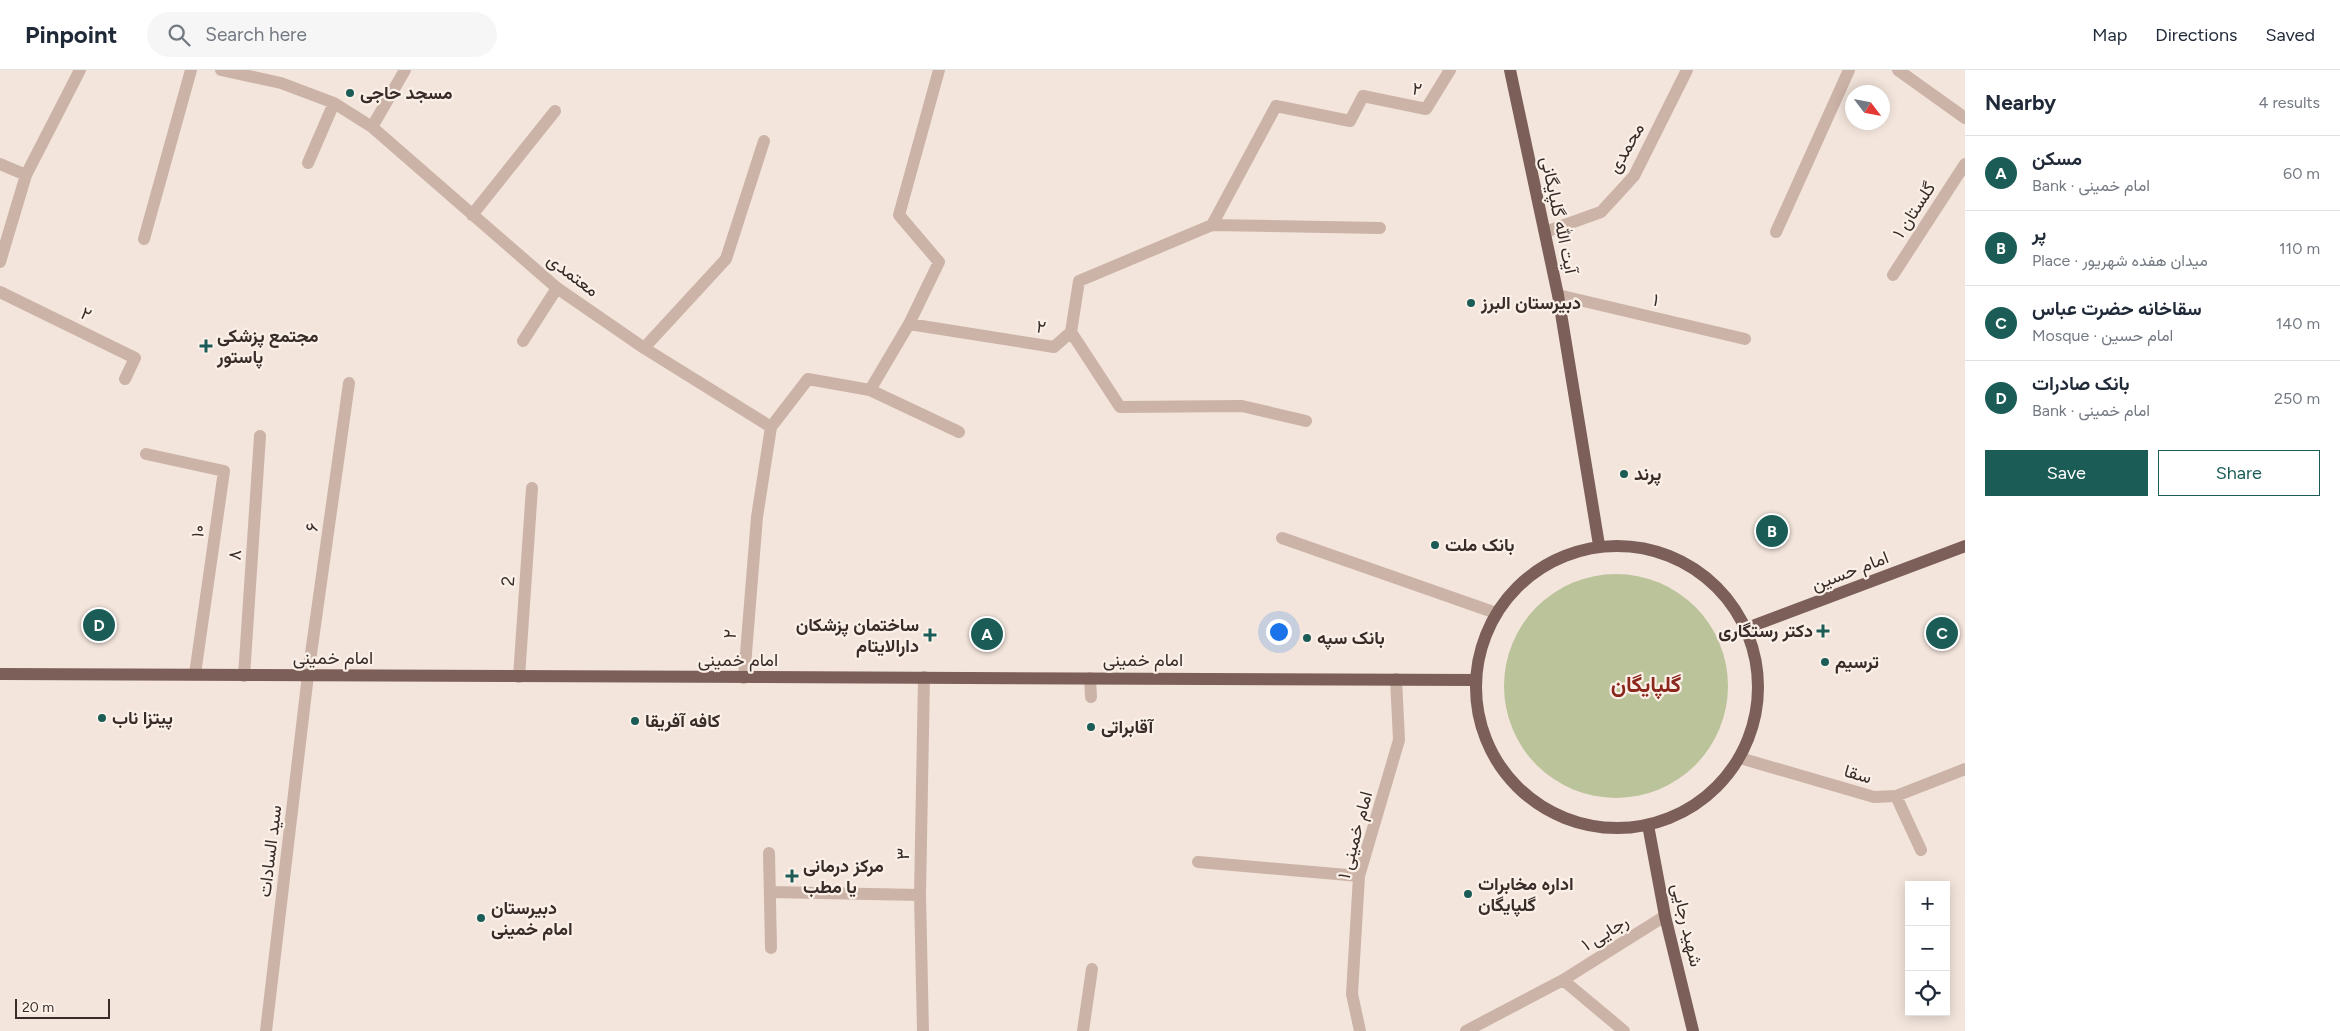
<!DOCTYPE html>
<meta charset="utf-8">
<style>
:root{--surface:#fff;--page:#f6f6f7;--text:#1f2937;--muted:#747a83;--line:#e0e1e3;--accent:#1b5c57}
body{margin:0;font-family:Figtree,Vazirmatn,sans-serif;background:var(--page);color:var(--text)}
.controls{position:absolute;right:15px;bottom:15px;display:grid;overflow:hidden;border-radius:0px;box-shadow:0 2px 12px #0003}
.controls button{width:45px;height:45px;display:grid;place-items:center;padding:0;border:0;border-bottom:1px solid var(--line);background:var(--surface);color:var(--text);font:25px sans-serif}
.compass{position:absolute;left:1845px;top:15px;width:45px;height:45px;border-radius:50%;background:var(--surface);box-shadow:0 2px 12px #0003;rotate:122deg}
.scale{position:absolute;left:15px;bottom:12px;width:95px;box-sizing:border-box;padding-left:5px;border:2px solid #382b28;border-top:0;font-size:14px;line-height:18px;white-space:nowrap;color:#382b28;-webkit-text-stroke:4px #fbf0e8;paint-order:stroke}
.you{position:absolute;left:1278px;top:561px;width:18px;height:18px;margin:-12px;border:4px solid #fff;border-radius:50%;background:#1a73e8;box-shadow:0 0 0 8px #1a73e833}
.badge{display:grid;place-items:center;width:32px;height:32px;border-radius:50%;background:var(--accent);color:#fff;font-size:16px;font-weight:700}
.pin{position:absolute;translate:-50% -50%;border:2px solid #fff;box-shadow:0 1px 5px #0006}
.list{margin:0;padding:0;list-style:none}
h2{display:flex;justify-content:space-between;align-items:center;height:65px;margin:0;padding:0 20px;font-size:21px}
h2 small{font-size:16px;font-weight:400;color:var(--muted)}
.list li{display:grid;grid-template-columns:32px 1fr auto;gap:15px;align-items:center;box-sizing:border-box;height:75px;padding:0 20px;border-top:1px solid var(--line)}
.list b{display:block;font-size:19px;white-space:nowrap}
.list p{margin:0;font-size:16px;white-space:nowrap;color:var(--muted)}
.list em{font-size:16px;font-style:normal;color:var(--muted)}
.actions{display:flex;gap:10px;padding:15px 20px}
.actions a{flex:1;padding:11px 0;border:1px solid var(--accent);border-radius:0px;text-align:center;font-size:18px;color:var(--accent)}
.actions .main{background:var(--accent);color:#fff}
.icon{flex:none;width:28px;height:28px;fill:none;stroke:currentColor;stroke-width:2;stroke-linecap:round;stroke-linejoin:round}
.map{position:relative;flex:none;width:1965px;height:961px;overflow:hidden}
header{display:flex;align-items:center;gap:30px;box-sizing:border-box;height:70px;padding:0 25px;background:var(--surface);border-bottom:1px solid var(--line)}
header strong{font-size:24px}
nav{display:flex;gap:28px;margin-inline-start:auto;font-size:18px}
.search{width:350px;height:45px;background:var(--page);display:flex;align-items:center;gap:12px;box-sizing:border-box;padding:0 18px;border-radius:28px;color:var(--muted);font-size:19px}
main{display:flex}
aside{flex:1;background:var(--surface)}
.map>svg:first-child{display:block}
.green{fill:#bbc39b}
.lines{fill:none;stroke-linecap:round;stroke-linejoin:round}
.minor{stroke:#ccb3a7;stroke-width:12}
.major{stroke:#7b5f58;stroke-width:12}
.poi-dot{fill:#1b5c57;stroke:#fbf0e8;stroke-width:2}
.labels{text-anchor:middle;stroke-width:4.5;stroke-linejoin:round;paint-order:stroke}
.street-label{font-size:18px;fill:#382b28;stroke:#fbf0e8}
.poi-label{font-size:18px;font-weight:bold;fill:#382b28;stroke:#fbf0e8;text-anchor:start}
.district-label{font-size:22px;font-weight:bold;fill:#8b271d;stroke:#fbf0e8}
</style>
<header>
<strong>Pinpoint</strong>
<div class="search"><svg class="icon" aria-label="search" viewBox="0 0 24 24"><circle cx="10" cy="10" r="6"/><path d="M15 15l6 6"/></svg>Search here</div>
<nav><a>Map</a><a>Directions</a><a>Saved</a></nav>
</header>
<main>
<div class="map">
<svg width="1965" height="961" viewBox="0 0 1965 961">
<rect width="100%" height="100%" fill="#f3e5dc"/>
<path class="green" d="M1504 616a112 112 0 1 1 224 0a112 112 0 1 1-224 0Z"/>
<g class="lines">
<path class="minor" d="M221,0L281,13L334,33L372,57L557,218L644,278L771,357
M1898,0L1965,48
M372,57L405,0
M308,93L334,33
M0,94L26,105
M472,145L555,41
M1212,155L1380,158
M1545,162L1601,142L1634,106L1687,0
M1776,162L1849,0
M144,169L191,0
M0,192L26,105L80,0
M1893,205L1965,94
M0,222L135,288L125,309
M1558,225L1745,269
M909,254L939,192L899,145L939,0
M1071,262L1120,337L1242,336L1306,351
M523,271L557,218
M644,278L726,189L764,71
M870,320L959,362
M146,384L224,401L195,604
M1282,468L1496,543
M244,606L260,366
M519,607L532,418
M744,608L757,447L771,357L808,309L870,320L909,254L1054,277L1071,262L1079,211L1212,155L1276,36L1350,51L1363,26L1426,39L1450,0
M1090,608L1091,627
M1740,688L1874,727L1896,726L1965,699
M1896,726L1921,780
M769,783L771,878
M1198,792L1359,806
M770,822L920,825
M1563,910L1624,961
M266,961L308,605L349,313
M923,961L920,825L924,607
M1083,961L1092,899
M1360,961L1352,924L1359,806L1399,670L1396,609
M1466,961L1563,910L1665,846"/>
<path class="major" d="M1510,0L1558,225L1599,475
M1476 617a141 141 0 1 1 282 0a141 141 0 1 1-282 0Z
M1747,558L1965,476
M0,604L1476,610
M1648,755L1665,846L1693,961"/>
</g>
<g class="poi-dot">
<circle cx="350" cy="23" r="5"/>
<circle cx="1471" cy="233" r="5"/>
<path d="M203.5 268.5h5v5h5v5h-5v5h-5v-5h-5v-5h5z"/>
<circle cx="1624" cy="404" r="5"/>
<circle cx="1435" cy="475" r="5"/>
<path d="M1820.5 553.5h5v5h5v5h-5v5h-5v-5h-5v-5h5z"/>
<path d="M927.5 557.5h5v5h5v5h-5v5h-5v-5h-5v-5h5z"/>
<circle cx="1307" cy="568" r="5"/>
<circle cx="1825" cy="592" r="5"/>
<circle cx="102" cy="648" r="5"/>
<circle cx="635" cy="651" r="5"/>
<circle cx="1091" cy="657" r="5"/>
<path d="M789.5 798.5h5v5h5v5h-5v5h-5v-5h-5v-5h5z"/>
<circle cx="1468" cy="824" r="5"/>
<circle cx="481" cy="848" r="5"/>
</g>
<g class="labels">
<g class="street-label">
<text transform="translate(1417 19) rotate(9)" y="6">۲</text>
<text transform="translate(1626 78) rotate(-60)" y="6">محمدی</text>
<text transform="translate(1914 140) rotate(-57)" y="6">گلستان ۱</text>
<text transform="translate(1559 145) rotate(78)" y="6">آیت الله گلپایگانی</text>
<text transform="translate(573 205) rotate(37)" y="6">معتمدی</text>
<text transform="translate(1656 230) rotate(13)" y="6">۱</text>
<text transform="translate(86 244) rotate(26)" y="6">۲</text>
<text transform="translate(1041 257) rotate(9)" y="6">۲</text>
<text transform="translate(312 457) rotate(-82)" y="6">۶</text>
<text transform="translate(198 461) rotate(-82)" y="6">۱۰</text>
<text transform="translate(235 485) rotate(-86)" y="6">۸</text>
<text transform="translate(1850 501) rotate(-21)" y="6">امام حسین</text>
<text transform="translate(508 511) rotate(-86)" y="6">2</text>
<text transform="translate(730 564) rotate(-85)" y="6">۲</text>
<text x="333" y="594">امام خمینی</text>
<text x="738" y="596">امام خمینی</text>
<text x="1143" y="596">امام خمینی</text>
<text transform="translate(1858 704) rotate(16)" y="6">سقا</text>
<text transform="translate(1355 765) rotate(-75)" y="6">امام خمینی ۱</text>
<text transform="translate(270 781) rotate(-83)" y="6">سید السادات</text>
<text transform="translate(903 784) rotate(-89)" y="6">۳</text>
<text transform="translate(1687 855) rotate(77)" y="6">شهید رجایی</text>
<text transform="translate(1605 863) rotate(-32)" y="6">رجایی ۱</text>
</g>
<g class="poi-label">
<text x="360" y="29">مسجد حاجی</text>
<text x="1481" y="239">دبیرستان البرز</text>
<text x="217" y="272">مجتمع پزشکی<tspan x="217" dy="21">پاستور</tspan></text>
<text x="1634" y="410">پرند</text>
<text x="1445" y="481">بانک ملت</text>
<text x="919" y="561" text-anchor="end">ساختمان پزشکان<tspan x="919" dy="21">دارالایتام</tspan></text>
<text x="1813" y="567" text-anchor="end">دکتر رستگاری</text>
<text x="1317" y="574">بانک سپه</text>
<text x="1835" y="598">ترسیم</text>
<text x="112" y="654">پیتزا ناب</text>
<text x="645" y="657">کافه آفریقا</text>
<text x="1101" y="663">آقابراتی</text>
<text x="803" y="802">مرکز درمانی<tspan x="803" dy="21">یا مطب</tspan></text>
<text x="1478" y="820">اداره مخابرات<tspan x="1478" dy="21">گلپایگان</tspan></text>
<text x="491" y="844">دبیرستان<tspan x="491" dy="21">امام خمینی</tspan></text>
</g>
<g class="district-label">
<text x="1646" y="622">گلپایگان</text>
</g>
</g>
</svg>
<div class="controls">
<button>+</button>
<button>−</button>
<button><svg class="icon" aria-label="locate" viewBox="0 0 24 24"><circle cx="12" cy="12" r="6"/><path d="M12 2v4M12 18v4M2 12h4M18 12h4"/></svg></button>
</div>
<svg class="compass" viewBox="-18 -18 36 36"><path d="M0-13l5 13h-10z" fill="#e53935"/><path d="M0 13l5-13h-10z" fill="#747a83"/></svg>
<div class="scale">20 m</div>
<div class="you"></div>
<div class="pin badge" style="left:987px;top:564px">A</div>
<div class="pin badge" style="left:1772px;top:461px">B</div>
<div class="pin badge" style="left:1942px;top:563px">C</div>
<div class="pin badge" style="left:99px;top:555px">D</div>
</div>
<aside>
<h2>Nearby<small>4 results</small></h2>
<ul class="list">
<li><span class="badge">A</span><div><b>مسکن</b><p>Bank · امام خمینی</p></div><em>60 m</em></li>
<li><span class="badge">B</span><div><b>پر</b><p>Place · میدان هفده شهریور</p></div><em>110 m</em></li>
<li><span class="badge">C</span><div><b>سقاخانه حضرت عباس</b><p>Mosque · امام حسین</p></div><em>140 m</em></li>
<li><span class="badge">D</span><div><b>بانک صادرات</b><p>Bank · امام خمینی</p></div><em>250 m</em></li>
</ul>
<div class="actions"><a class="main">Save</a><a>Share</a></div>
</aside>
</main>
